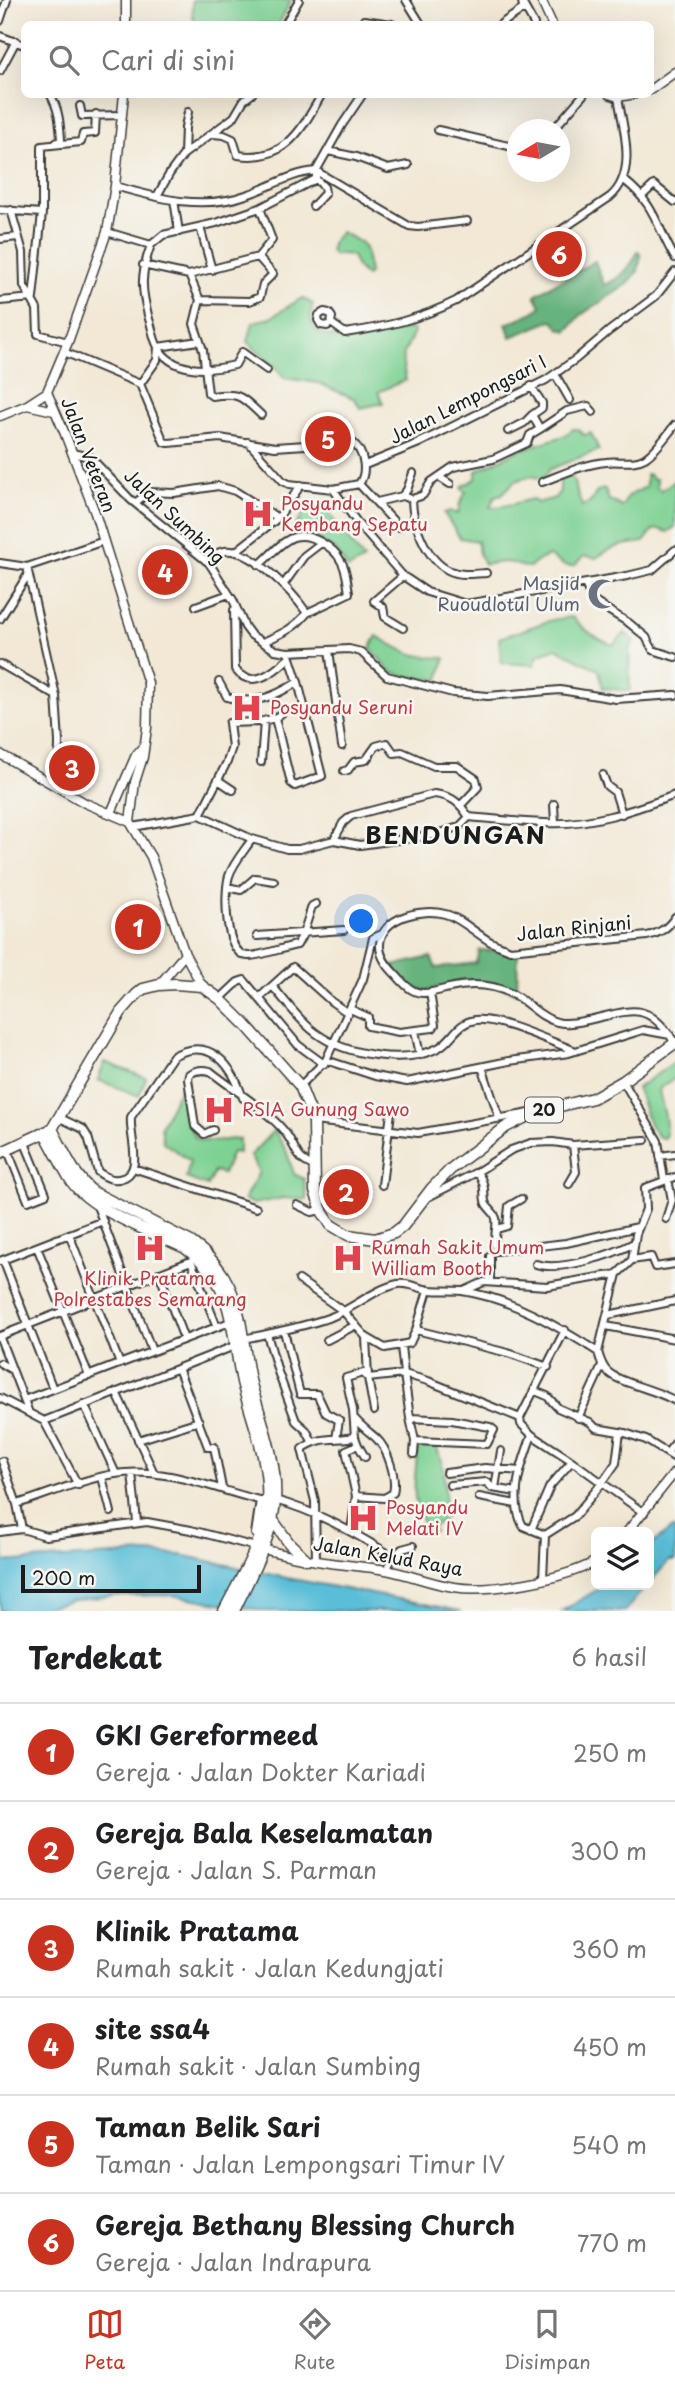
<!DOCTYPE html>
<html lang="id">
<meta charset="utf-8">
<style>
:root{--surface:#fff;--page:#f6f6f6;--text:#202124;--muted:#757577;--line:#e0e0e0;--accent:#c8321e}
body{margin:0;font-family:"Playpen Sans",sans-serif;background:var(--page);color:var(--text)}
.controls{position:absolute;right:21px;bottom:21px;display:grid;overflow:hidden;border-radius:10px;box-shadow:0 7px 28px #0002}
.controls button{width:63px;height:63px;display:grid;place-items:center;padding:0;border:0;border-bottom:2px solid var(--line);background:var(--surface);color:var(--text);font:35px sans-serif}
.compass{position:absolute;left:507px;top:119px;width:63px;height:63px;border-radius:50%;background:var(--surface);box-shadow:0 7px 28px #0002;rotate:260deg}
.scale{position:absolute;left:21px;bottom:18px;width:180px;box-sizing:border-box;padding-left:7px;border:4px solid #1c1c1c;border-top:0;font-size:19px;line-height:24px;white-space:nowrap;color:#1c1c1c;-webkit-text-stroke:5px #f6f6f2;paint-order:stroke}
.you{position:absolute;left:362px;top:922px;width:24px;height:24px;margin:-18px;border:5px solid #fff;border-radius:50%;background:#1a73e8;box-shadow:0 0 0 10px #1a73e833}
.badge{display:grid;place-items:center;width:46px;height:46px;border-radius:50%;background:var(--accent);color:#fff;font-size:23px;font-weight:700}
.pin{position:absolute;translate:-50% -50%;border:4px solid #fff;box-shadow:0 2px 7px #0006}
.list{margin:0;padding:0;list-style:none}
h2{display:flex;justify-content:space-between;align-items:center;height:91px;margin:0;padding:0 28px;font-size:30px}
h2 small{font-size:23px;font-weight:400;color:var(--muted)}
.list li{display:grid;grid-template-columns:46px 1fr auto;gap:21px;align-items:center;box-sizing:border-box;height:98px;padding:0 28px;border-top:2px solid var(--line)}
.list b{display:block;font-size:26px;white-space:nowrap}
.list p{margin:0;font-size:23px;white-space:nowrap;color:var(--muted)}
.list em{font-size:23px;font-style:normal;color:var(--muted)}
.icon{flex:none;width:38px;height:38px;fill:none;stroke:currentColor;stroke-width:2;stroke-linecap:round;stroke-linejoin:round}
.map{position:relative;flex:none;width:675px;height:1611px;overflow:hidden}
.search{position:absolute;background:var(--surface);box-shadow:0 7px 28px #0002;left:21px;right:21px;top:21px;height:77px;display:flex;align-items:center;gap:18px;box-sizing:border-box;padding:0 24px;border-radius:10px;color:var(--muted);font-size:26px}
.sheet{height:679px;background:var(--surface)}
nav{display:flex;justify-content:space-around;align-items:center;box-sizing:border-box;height:98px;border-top:2px solid var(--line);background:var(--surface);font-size:19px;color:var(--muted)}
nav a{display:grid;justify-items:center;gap:4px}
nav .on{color:var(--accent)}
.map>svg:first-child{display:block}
.green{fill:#7dd193;stroke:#4c7658;stroke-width:2}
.forest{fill:#66b37d;stroke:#41684c;stroke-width:2}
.water{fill:#5abed8;stroke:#3b6d7a;stroke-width:2}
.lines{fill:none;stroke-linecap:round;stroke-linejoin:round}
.stream{stroke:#5abed8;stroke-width:2}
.minor-casing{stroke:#3c3b38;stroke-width:10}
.major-casing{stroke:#3c3b38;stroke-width:11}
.highway-casing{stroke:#3c3b38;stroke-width:13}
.minor{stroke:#fff;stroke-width:6}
.major{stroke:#fff;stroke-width:8}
.highway{stroke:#fff;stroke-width:10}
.labels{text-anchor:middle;stroke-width:5;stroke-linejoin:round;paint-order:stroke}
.shield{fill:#f6f6f2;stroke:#5d5d5c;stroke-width:2}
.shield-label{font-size:16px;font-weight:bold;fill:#1c1c1c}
.street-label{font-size:18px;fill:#1c1c1c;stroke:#f6f6f2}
.health-label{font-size:18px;fill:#be3a42;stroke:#f6f6f2;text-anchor:start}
.worship-label{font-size:18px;fill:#5b616d;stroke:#f6f6f2;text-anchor:end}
.district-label{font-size:24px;font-weight:bold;letter-spacing:2px;fill:#1c1c1c;stroke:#f6f6f2}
</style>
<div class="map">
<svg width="675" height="1611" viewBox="0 0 675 1611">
<rect width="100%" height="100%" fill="#f6f6f2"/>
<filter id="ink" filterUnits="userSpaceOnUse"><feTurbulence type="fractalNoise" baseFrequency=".0143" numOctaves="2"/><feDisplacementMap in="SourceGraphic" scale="14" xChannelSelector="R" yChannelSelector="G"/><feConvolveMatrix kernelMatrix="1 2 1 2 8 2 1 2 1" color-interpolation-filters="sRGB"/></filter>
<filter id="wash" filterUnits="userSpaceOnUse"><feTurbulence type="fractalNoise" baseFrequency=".00686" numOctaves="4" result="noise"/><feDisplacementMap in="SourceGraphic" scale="28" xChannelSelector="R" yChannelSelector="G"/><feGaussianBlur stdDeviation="1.57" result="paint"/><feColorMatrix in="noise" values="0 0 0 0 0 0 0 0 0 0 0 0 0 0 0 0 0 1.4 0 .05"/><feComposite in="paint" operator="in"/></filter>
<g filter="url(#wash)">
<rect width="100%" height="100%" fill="#f2e8d5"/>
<path class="green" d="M192,0H291L279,24H196L193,18Z
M341,232L362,243L366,251L369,274L366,276L357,268L352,256L343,254L333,255L330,251L333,241Z
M302,298L313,304C297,358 384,332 411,328L414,332C404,356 399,352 406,380L378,392L383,403L360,408L355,399L318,383L284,378C276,364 259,354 248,342L253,322L270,318Z
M573,429H578L584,435L591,433L599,450L550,469L544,477L538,478L531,476L515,481L502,494L495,496L490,507C499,509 522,501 533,499L537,503L555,498L560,491V480L566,476L572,477L582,506L591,502L597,491L605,489L609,500L622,507L628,496L646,487V475L648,474L653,479H657V487L661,490L675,481V527L667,532L659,529L653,530L644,542C622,545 615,545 596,558L584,556L574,566H565L549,556C540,557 537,564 529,567C522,568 515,563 507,562C499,562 492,564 484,564L479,554L477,541L460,538L444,513L450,511L458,514L460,503L466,492L462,489L463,486L476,479V471L519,450L564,436Z
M310,502L331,509L330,515L364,560L348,569L335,549L306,535L293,531Z
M572,617C584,630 596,639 613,645L625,633L634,641L629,650L630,691L603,688L599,670L556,648L538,655L534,665L501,663L499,638L552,620Z
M377,636C403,652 413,657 445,658L439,680L405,676L389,670L370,648Z
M105,1062L146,1078L139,1096L98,1080Z
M675,1062V1078L659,1089C661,1105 669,1121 665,1138L659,1137C646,1123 644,1106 637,1088Z
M182,1084C187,1098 186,1137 200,1140C212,1143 227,1139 239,1139V1153L232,1152L223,1174L214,1172L207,1186L186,1178L190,1161L163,1142L161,1126Z
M274,1130L286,1150L294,1174L304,1179L307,1200L283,1198L254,1204L244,1200L259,1172L250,1156Z
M418,1444L430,1445L437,1448L444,1470L446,1517L433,1527L434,1531L429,1532C407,1501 416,1479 418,1444Z"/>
<path class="forest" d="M638,251L641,255L638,271L628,284L581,315L567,331L559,328L553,320L511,337L506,324L534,312L541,306L535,295L595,261L604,285C620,279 631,267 638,251Z
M479,950L518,952L517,993L497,984L462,980L427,991L411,987L392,966L431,957L436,968L476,963Z"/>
<path class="water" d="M671,1529H675V1561H669L649,1583V1547Z
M147,1553L181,1555L287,1578L462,1611H266L172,1595L112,1596L70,1601L32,1611H0V1562Z
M605,1585H647L625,1611H562Z"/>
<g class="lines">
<path class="stream" d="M1,1534L6,1563"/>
</g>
</g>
<g filter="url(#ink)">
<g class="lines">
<g class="minor-casing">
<path id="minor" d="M406,0L421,24
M524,6L534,24
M0,21L7,0
M285,24L299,0
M363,24L364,20L392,24
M501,24L523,9L522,0
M0,36L24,45
M0,71L16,41
M50,94C59,109 60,123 61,140L56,143
M80,106L82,116L122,115
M438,130L518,148
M553,130L584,94
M213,134L224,135L233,139L238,155C286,162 301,130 322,94
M328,151L356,157L388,169L408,165
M184,154L185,127L188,112
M316,171L409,226L418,227L467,221
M624,180C656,205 656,226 675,258
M115,186C160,199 204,211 249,194C272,186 292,173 316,171
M157,196L170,173L184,154L234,117L244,100L252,94
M642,196L654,185L675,202
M174,200L179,232
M313,206L325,193L324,187L316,179
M0,210L42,213
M11,210L23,252L24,286L37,309L38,334L68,342
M200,227L212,270
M107,232L151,245C140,275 141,289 149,319C152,327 153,337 157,345C171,374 209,371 235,365L242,352L267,370
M0,239L18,237
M151,245L163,235L216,223L260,208L316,179V171L342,125L363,94
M143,265L189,275L200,300L194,324L203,350L208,393L212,396C240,392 242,397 261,415
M189,275L258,257L272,240L260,208
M33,298L42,213V146L81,142L83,134L95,133L96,114
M200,300L249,301L260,297L263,284L273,274L258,257
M0,301L33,298
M331,323L327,326L321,325L318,320L319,315L324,312L329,313L332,317L331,323L345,333C385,327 420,319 456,301L610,197C638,173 623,128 618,97
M158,347L199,341
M64,352L140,384L157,360L158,347
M555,374L570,400
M140,384L164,442L169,443L220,438L275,447L352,442C364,451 368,472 359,484L333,489L289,484L283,481L248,442
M540,429L567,411L588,406L593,412
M508,431L524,423L532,415
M72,453L90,457L95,462L131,500L209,563L233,600L245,627L251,635L275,650L288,652L349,649L361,652L387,676L453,693L488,696L560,690L616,699L675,695
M365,465L419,443L546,380L576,359L609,331L656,296L675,272
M81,476L101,468
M439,477L450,484
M542,482C563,474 584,464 606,462C619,460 633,465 645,458C657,450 666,436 675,425
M359,484L399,527
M333,489L359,525L403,576L427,592L466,604L627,576L652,570L675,550
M402,496L407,490L413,473
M412,499C412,522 426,559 448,570C460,576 473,574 486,573
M377,502L402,496L412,499L418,497L423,495L431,482L453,467L493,459L527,443L530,435L540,429L532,415L542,408V403L531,386
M135,503L149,492L174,493L218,486L235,491L278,518
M235,552L278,518L301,485
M205,560C211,556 218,552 225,551C252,548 293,593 307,613C294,629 281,634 263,642
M0,563L27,567L104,541
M259,565C269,557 281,541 294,537C310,532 334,547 341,561C347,570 347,582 349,593L307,613
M27,567L56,696L59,742L58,787
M403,576L374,601L383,607L385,617L403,628
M284,584L304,556L321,543
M585,584L593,601L629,623L646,637L653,650L675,657
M196,606L229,594
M234,610L235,669C251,691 274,672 289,658
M0,619L27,576
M329,650L342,746
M0,664L56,696
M219,682L227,697C255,706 275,696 298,682
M275,718L291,783L295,786L322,776L298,682L288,652
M261,762L264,721
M344,771L348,770L354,762L366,760L376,746L387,743L394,753L402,752L434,766H457L476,779L478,787L461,805
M603,775L607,786L615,792L622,814
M218,780L233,790
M554,804L555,823
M200,815L227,762L232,747L229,723L259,722L275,718L282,713
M133,827L200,815L252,839L287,849H299L334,840L360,845L433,835L459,827L469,817C494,819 519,822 544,823C590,826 634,810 675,795
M252,839C245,850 233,863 229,876C224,892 224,955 248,956C257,957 285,947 297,945L303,934L312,906L316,904
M334,840L343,823L351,816L434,794C452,796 459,802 469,817
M227,887L241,890L255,878L274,881
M257,936L344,930
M272,986L293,967L332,1002L348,1013
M259,998L272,986C286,1001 299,1021 316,1033C345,1055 405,1065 438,1048C453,1040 456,1023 475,1020C499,1017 551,1042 576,1051
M220,999L238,982L244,980L298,1045L324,1064
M350,1009L368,1017V1026L399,1032L433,1028L435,1025L430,992
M415,1031L420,1055
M675,1043C647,1000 633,1010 588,1020C578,1022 567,1025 557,1022C540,1018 527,1001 512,994C492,984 471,983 449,988C441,990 432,993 423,993C412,993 404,984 397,976C389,968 379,957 380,944C382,916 423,908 445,914C461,918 476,934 491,942C497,945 504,947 510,950L647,936C660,933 668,928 675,917
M326,1060L375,1076L407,1082L509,1061L569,1053L643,1030L670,1035
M482,1067L499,1117
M623,1081L658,1141L664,1180
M300,1086L326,1060L363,979L373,938L382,934
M60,1118L83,1129L88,1137L98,1172C107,1178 114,1182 125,1177C143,1168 129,1135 131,1117L173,1056C211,1036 232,1065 243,1098
M314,1121L418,1133L530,1113
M213,1130L204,1134L195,1126L188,1079L189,1074C196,1070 202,1069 210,1071C231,1088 273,1114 287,1135C297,1149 296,1161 315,1166
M8,1151L28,1201L46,1194L25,1143
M660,1156L675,1154
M133,1168L256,1208
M477,1172C488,1186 482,1195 486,1204C489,1210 494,1211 496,1218C498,1229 492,1242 496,1251L566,1243L638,1227
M569,1184L576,1172L573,1145L645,1140
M382,1185L391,1112
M428,1197L477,1172L511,1150L531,1143L553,1142L573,1145
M297,1205L312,1212L321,1210
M97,1206L152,1351
M666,1219L672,1200L668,1179
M497,1229L507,1226L509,1206L521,1199
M69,1234L120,1364
M37,1247L89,1376
M3,1260L53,1389
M632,1260L651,1257L655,1267L675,1264
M0,1261L103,1221
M191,1261L217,1327
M536,1264C560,1272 612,1255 634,1243
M159,1273L184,1339
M299,1280L343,1311L366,1337L385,1348L410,1343L416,1330L428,1290
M490,1282V1256
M464,1291L484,1282L547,1286L617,1274
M608,1315L675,1301
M606,1326L675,1339
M416,1330L508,1353L548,1367
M284,1331L300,1394H317L326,1413L339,1420L336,1439
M267,1334L278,1372L296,1421L306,1430L312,1441
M0,1336L191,1261L196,1256
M366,1337L368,1378L374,1411
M0,1338L29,1413
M243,1339C272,1333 303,1327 331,1317C354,1308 374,1289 398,1284C409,1282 419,1289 430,1290C440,1291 451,1290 462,1291C511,1298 557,1326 598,1352C600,1359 602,1367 608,1372C621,1384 656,1389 675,1401
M327,1340L356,1325
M401,1346L404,1374L428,1381L520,1418
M598,1352L617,1274L632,1260L636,1234L646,1209L645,1188L675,1177
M0,1363L12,1370
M178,1368L208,1447H214L222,1488
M535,1391L547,1396L558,1408L590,1422L596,1428L625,1433L646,1440L667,1453
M116,1392L154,1473
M0,1398L44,1421
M24,1400L230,1322
M84,1404L116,1474
M410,1418L415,1441L414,1454
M520,1418L521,1424L532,1435L569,1459L644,1513
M520,1418L565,1330
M578,1418L602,1366
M355,1419C361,1426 369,1432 376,1438C388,1449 397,1478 393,1493L384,1498L356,1496
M44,1421L237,1345
M44,1421L78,1485
M532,1435C522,1463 508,1498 523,1526L545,1535
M138,1440L199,1421
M675,1443L667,1453L675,1458
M358,1445L365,1457
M2,1461L17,1504
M132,1473L137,1522
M446,1473L485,1468L520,1471
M102,1477L111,1512
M450,1485L487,1482L492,1488L517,1492
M495,1488L501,1451
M479,1497L516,1504
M275,1500C315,1511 349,1530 384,1551L392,1557L387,1570
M22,1529L17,1504C49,1494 82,1479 115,1474C167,1466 218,1491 267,1502
M531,1530L550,1486L572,1461
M351,1531L356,1496L346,1450L358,1445L355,1437
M0,1532L22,1529L46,1536L147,1522L191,1530L256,1547
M255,1534L260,1500
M545,1535L575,1516L602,1483L616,1463L620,1432
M392,1557L402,1549L413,1546
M316,1561L315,1501L302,1449C321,1435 334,1441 355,1437L353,1410L346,1378L363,1373L368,1378L404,1374L410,1418L452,1420L490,1427L494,1430L487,1444L415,1441
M543,1579L545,1535"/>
</g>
<g class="major-casing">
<path id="major" d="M541,0L552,24
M126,24V0
M650,90L675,72
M124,94L115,186L107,232L68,342L47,392L65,434L95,513L148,683L147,728L143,757L135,782L130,822
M609,94L618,97L635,94
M27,405L54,411
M0,416L27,405L47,392
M0,754L85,803L130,822L151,857L185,954L202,986
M111,813L136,755L143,747
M159,985L185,954
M627,1532L675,1472
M259,1548C278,1553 297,1558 317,1561C340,1565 363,1566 386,1570C409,1574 431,1584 454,1587C488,1593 566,1579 596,1561"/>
</g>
<g class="highway-casing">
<path id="highway" d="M52,1129C64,1151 73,1175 93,1192L191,1242C208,1254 220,1267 229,1286C243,1315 243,1349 250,1380C260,1419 278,1461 275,1501C272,1539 250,1576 234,1611
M45,1134C54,1149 62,1167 72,1182C93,1211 152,1232 185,1248C202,1260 218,1277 225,1298C234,1324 236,1354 242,1382C252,1421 270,1461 267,1502C265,1540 241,1577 224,1611
M0,1153L52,1129L121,1012L136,995L143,989L159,985L175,984L202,986L220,999L245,1024L300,1086L314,1121L315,1191L323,1213L331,1225L348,1235L375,1239L394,1233L403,1226L432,1188L452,1168L506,1127L536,1112L593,1098L623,1081L675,1043
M272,1519L289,1543L306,1559"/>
</g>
<use href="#minor" class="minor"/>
<use href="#major" class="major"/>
<use href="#highway" class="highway"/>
</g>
</g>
<defs>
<g id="hospital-bare" transform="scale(2.415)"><path d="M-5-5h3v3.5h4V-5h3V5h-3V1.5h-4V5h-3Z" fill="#e0444e" stroke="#f6f6f2" stroke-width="2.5" paint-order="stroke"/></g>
<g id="mosque-bare" transform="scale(2.415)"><path d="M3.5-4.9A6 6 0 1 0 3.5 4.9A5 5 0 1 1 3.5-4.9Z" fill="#6b7280" stroke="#f6f6f2" stroke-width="2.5" paint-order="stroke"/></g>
</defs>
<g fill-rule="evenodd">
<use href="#hospital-bare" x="258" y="514"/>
<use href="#mosque-bare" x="603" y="594"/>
<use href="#hospital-bare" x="247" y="708"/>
<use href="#hospital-bare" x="219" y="1110"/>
<use href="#hospital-bare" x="150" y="1248"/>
<use href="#hospital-bare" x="348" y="1258"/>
<use href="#hospital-bare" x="363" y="1518"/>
</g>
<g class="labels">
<rect class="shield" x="525" y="1097.5" width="38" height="25" rx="5"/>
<g class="shield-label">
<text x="544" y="1116">20</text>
</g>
<g class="street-label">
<text transform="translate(468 400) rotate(-27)" y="6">Jalan Lempongsari I</text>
<text transform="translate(88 455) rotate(69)" y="6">Jalan Veteran</text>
<text transform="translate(174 517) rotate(43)" y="6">Jalan Sumbing</text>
<text transform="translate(574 929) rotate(-6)" y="6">Jalan Rinjani</text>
<text transform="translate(388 1557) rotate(10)" y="6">Jalan Kelud Raya</text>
</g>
<g class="health-label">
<text x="281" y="510">Posyandu<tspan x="281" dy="21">Kembang Sepatu</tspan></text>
<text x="270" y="714">Posyandu Seruni</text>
<text x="242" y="1116">RSIA Gunung Sawo</text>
<text x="371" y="1254">Rumah Sakit Umum<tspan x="371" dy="21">William Booth</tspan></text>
<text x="150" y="1285" text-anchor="middle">Klinik Pratama<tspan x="150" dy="21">Polrestabes Semarang</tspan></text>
<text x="386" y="1514">Posyandu<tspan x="386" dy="21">Melati IV</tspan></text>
</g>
<g class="worship-label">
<text x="580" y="590">Masjid<tspan x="580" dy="21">Ruoudlotul Ulum</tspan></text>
</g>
<g class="district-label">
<text x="456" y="844">BENDUNGAN</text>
</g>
</g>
</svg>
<div class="controls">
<button><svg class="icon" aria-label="layers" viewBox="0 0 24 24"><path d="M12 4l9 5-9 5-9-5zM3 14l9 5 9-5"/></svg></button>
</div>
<svg class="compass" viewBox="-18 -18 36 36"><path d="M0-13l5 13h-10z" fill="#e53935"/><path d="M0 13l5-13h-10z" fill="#757577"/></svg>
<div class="scale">200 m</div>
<div class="you"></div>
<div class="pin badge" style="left:138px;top:927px">1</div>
<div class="pin badge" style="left:346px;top:1192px">2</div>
<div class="pin badge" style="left:72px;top:768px">3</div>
<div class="pin badge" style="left:165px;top:572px">4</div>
<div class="pin badge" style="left:328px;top:439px">5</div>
<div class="pin badge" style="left:559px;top:254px">6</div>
<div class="search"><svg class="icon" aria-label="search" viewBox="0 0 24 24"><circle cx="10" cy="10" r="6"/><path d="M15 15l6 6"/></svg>Cari di sini</div>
</div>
<section class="sheet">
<h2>Terdekat<small>6 hasil</small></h2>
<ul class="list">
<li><span class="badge">1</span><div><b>GKI Gereformeed</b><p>Gereja · Jalan Dokter Kariadi</p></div><em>250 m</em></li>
<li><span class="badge">2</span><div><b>Gereja Bala Keselamatan</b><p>Gereja · Jalan S. Parman</p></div><em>300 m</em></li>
<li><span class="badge">3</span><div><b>Klinik Pratama</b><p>Rumah sakit · Jalan Kedungjati</p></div><em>360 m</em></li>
<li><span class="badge">4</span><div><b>site ssa4</b><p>Rumah sakit · Jalan Sumbing</p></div><em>450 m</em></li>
<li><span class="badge">5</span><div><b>Taman Belik Sari</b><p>Taman · Jalan Lempongsari Timur IV</p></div><em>540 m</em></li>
<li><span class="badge">6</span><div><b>Gereja Bethany Blessing Church</b><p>Gereja · Jalan Indrapura</p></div><em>770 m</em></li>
</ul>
</section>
<nav>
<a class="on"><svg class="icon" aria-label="map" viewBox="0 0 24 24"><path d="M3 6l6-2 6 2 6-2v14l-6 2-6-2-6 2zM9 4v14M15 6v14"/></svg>Peta</a>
<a><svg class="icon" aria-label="directions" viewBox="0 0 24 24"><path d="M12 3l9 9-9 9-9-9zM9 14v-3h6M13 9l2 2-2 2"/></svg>Rute</a>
<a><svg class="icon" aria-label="saved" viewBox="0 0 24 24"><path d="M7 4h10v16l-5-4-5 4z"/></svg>Disimpan</a>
</nav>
